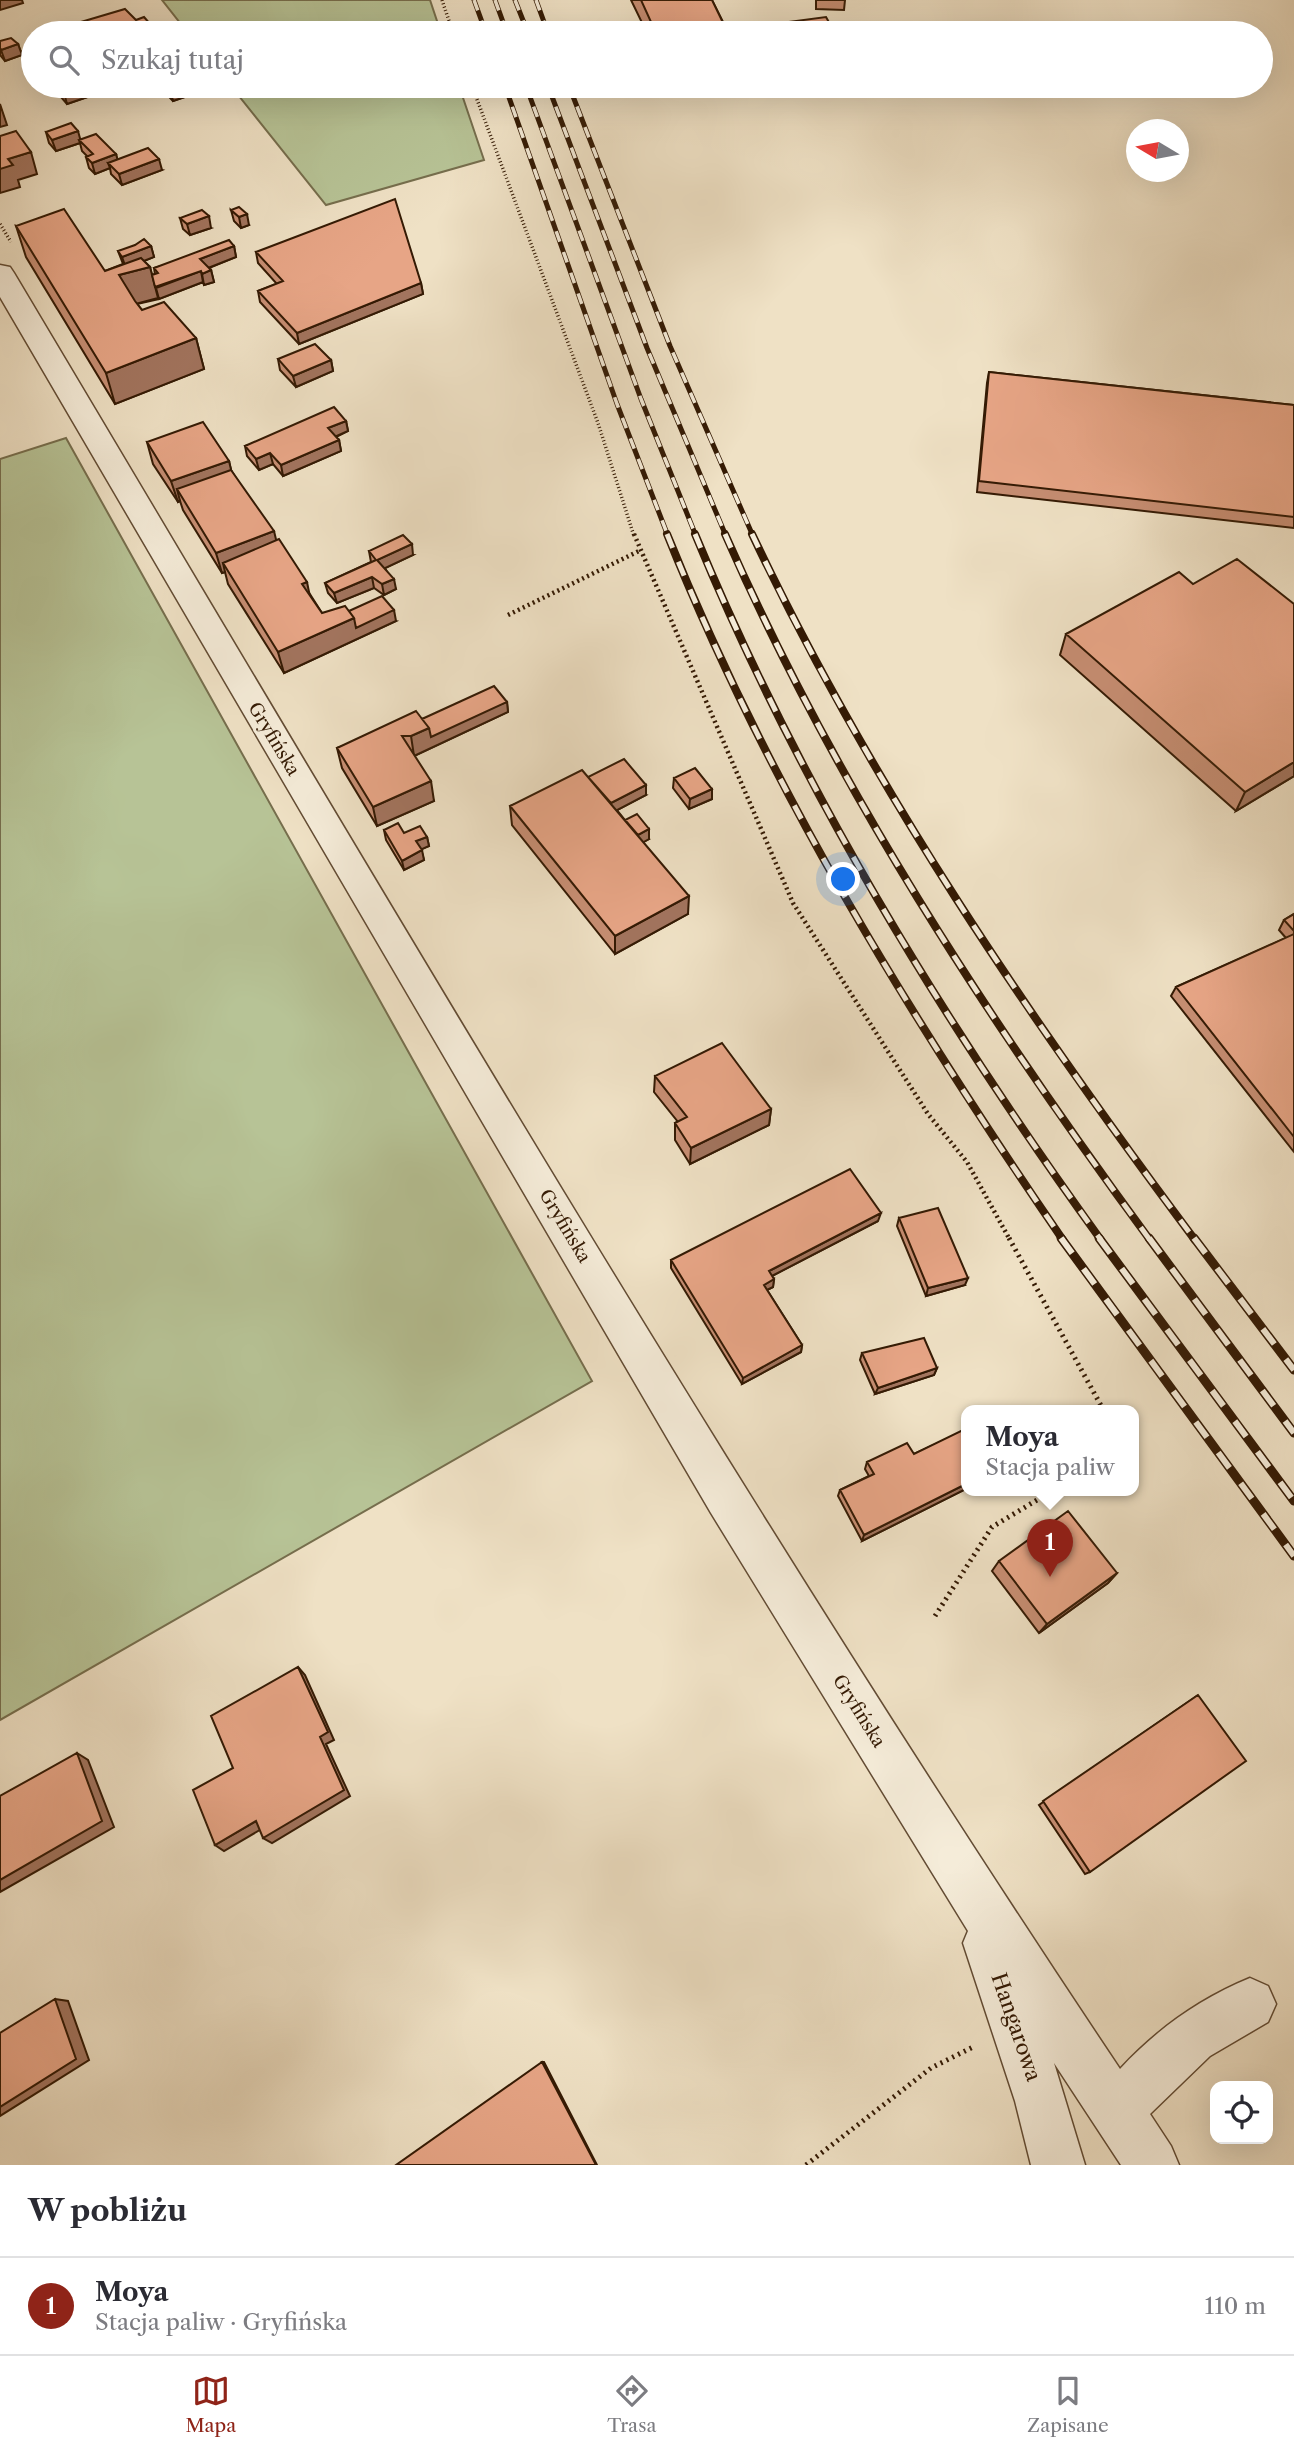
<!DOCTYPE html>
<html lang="pl">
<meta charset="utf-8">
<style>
:root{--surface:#fff;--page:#f2f2f3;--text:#2b2b33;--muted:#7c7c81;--line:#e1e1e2;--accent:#8f2418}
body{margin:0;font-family:"Libre Caslon Text",serif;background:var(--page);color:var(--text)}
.controls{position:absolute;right:21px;bottom:21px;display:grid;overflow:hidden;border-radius:14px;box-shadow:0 7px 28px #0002}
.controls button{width:63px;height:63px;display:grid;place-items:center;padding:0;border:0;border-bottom:2px solid var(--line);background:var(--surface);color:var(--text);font:35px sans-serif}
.compass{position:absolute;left:1126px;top:119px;width:63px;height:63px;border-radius:50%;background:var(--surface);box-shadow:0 7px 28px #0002;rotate:280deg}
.you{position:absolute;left:844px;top:880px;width:24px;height:24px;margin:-18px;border:5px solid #fff;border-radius:50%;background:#1a73e8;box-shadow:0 0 0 10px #1a73e833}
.badge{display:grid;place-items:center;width:46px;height:46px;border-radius:50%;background:var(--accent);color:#fff;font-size:23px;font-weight:700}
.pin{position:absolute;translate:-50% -58px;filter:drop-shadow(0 2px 4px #0008)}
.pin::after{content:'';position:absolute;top:37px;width:24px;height:21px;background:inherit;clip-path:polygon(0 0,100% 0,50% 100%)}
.popup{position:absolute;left:961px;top:1405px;width:178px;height:91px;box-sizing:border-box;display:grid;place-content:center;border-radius:14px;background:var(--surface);filter:drop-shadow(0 2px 5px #0005);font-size:23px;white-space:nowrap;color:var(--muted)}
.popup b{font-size:26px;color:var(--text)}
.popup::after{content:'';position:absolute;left:50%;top:100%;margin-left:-14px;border:14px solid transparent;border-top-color:var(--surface)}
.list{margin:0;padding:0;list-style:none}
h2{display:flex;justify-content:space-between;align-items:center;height:91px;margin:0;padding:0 28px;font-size:30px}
h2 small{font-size:23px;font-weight:400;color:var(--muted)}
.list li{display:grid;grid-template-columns:46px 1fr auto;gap:21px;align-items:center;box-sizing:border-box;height:98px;padding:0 28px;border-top:2px solid var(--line)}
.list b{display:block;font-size:26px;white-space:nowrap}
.list p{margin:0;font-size:23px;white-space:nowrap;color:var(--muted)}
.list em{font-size:23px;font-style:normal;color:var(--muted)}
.icon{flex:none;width:38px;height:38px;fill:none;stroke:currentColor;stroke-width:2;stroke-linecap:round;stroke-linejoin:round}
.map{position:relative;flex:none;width:1294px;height:2165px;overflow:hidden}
.search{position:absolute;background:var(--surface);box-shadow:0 7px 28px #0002;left:21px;right:21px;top:21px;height:77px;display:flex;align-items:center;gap:18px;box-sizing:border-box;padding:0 24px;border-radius:38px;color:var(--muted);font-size:26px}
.sheet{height:189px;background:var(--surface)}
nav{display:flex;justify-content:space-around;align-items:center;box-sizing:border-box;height:98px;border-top:2px solid var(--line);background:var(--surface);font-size:19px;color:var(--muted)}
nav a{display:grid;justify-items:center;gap:4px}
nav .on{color:var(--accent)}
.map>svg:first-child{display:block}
.green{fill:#b7c396;stroke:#766e4d;stroke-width:2}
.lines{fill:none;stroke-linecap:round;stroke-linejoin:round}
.minor-casing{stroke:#634c34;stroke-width:3}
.path-far2{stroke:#341a04;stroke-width:3.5;stroke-dasharray:1 2.5;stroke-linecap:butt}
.path-far1{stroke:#341a04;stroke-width:4.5;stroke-dasharray:2 3.5;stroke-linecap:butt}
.path{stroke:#341a04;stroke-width:5;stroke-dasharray:2 4.5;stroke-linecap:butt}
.minor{fill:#f5ecd9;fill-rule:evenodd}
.rail-far2-casing{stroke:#341a04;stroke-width:5}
.rail-far1-casing{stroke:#341a04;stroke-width:8}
.rail-casing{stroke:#341a04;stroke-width:9}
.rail-far2{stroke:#f5ecd9;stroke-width:3.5;stroke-dasharray:11;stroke-linecap:butt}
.rail-far1{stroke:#f5ecd9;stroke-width:5;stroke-dasharray:15;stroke-linecap:butt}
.rail{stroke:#f5ecd9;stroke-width:6;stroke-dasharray:19;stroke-linecap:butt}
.wall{fill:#c78e73;stroke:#341a04;stroke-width:2}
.shaded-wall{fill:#a2745e;stroke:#341a04;stroke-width:2}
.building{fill:#e7a586;stroke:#341a04;stroke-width:2}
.labels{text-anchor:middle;stroke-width:6;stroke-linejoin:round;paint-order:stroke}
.street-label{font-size:18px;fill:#341a04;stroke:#f5ecd9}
.near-street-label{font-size:21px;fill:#341a04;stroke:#f5ecd9}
</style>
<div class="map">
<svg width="1294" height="2165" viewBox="0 0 1294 2165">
<rect width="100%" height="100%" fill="#efe1c5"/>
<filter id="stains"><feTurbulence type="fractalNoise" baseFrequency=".00286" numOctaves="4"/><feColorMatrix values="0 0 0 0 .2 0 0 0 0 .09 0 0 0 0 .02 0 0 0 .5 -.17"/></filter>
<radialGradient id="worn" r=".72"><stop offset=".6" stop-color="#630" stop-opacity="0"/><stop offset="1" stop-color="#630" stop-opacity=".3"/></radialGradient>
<path class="green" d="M162,0H430L441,33H188Z
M231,86H459L484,160L326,205Z
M66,438L592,1381L0,1720V459Z"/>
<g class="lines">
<g class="minor-casing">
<path id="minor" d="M0,265L10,267L14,273C374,877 729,1485 1120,2069C1157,2029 1199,1999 1250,1978L1268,1986L1276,2004L1268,2022L1210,2056L1150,2114L1171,2146L1179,2165H1121L1054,2063L1085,2165H1031L1015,2101L963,1943L968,1931L711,1513L0,297Z"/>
</g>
<path class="path-far2" d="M442,0L453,33
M472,86L598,423L634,536
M0,224L11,242"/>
<path class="path-far1" d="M634,534L793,903L928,1114L967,1162L1010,1240
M508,615L639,551"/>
<path class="path" d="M1009,1238L1104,1411
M935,1616L992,1527L1052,1491
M806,2165L931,2068L973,2047"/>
<use href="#minor" class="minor"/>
<g class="rail-far2-casing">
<path id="rail-far2" d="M474,0L486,33
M495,0L507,33
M515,0L528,33
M536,0L548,33
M505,86L617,404L668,536
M526,86L641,399L696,536
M548,86L647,348L726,536
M569,86L670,346L753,536"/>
</g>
<g class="rail-far1-casing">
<path id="rail-far1" d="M667,534C768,786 910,1017 1063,1240
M695,534C799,786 942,1020 1101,1240
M725,534C835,785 988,1020 1150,1240
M752,534C871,786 1029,1018 1195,1240"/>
</g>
<g class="rail-casing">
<path id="rail" d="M1061,1238L1294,1556
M1099,1238L1294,1501
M1149,1238L1294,1433
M1194,1238L1294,1370"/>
</g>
<use href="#rail-far2" class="rail-far2"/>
<use href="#rail-far1" class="rail-far1"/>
<use href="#rail" class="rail"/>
</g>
<path class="wall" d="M631,0H712L727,30L835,33H647Z
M816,0H845L844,10L816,9Z
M136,20L158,33H77L74,24Z
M0,41L18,44L22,55L5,61L0,55Z
M57,86H97L99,93L67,104L61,97Z
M159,86H214V87L173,101Z
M46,132L80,140L116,154L117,159L162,170L122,185L111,174L110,168L95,174L89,168L86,157L87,156L82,151L80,143L56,151L49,143Z
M231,210L249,225L241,228L234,221Z
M180,218L211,228L190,235L183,229Z
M16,226L105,271L123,264L118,251L151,246L154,257L144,261L150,267L152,275L155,274L154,268L234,246L236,257L209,268L211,270L214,282L204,285L203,282L159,299L137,304L142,310L196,338L204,369L115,404L26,257Z
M256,252L421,283L423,294L299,344L260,302L258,291L277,284L258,263Z
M278,359L331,360L333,371L296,387L280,370Z
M989,372L1294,405V528L977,492L987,383Z
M346,421L348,431L336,437L339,440L341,451L283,476L273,464L259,470L247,456L245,446Z
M147,442L229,461L231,470L322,613L349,611L396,621L284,673L228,584L225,572L222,573L183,510L180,501L178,502L153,464Z
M369,551L413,555L385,568L396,589L384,595L374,588L337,603L328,593L325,583L371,562Z
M1193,584L1294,604V776L1236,811L1060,655L1066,634Z
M507,702L508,712L414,756L434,801L377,826L342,768L337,748L422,719Z
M588,777L646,795L617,810L625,820L649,839L643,842L688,914L615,954L512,825L510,806Z
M674,778L712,789V799L689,809L673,788Z
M384,830L427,837L429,846L421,849L424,860L404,870L386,840Z
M1294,914V1152L1171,996L1176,987L1286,938L1279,930L1284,920Z
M655,1076L771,1109L769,1125L690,1164L675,1140V1123L678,1122L654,1092Z
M899,1218L965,1285L926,1296L897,1226Z
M878,1221L772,1276L774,1279L773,1287L767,1290L802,1345L801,1352L742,1384L671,1268V1260Z
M862,1353L937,1368L934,1375L875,1394L860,1360Z
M966,1430V1489L862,1541L838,1496L840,1490L869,1476L865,1469L867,1462L914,1454Z
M999,1561L1117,1573L1108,1583L1039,1633L992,1571Z
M1198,1695L1090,1872L1085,1874L1039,1805Z"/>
<path class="shaded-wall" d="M0,0H22L23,3L0,10Z
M18,44L22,55L5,61L1,50Z
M85,86H97L99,93L67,104L64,93Z
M169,86H214V87L173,101Z
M0,104L7,125L0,127Z
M78,131L81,142L79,140L80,143L56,151L52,140Z
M31,152L37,174L18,180L20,187L0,193V169L8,159Z
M116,154L119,165L108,163L110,168L95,174L92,163Z
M159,159L162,170L122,185L119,174Z
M247,214L249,225L241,228L239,217Z
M209,216L211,228L190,235L187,224Z
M151,246L154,257L126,268L122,257Z
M234,246L236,257L203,270L200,259Z
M150,267L158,298L128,306L119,275Z
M211,270L214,282L204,285L202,274Z
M201,271L203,282L159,299L156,288Z
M421,283L423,294L299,344L297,333Z
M196,338L204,369L115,404L106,373Z
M331,360L333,371L296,387L293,376Z
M346,421L348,431L330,439L328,428Z
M339,440L341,451L283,476L281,465Z
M270,453L273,464L259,470L256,459Z
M229,461L234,482L177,489L180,501L178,502L171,481Z
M274,531L279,552L223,563L225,572L222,573L216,553Z
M412,544L413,555L379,571L377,560Z
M372,577L374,588L337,603L334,593Z
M394,579L396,589L384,595L382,584Z
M307,582L311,602L302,584Z
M394,610L396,621L284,673L278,652L354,618Z
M507,702L508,712L414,756L411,736L429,728Z
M1294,762V776L1236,811L1245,792Z
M431,781L434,801L377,826L373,807Z
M646,785V795L606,816L605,806Z
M712,789V799L689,809L690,799Z
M649,829V839L633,848V838Z
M427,837L429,846L418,851L416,841Z
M422,850L424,860L404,870L402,861Z
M689,896L688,914L615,954V936Z
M771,1109L769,1125L690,1164L691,1148Z
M881,1213L878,1221L768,1278L769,1271Z
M968,1278L965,1285L926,1296L928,1288Z
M774,1279L773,1287L763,1292L764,1285Z
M802,1345L801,1352L742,1384L743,1378Z
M937,1368L934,1375L875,1394L878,1388Z
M966,1484V1489L862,1541L864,1535Z
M1117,1573L1108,1583L1039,1633L1047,1624Z
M298,1667L305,1675L334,1740L326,1744L350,1796L272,1843L263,1838L320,1737Z
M77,1753L88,1760L114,1827L0,1892V1880Z
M256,1821L265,1827L224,1851L215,1845Z
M55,1999L68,2001L89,2060L0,2116V2107Z
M542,2062H544L597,2165H596Z"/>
<path class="building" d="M641,0H712L728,33H656Z
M125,9L136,20L144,17L158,33H82L74,24Z
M826,17L835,33H728L727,30Z
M11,38L18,44L1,50L0,48V41Z
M58,86H85L64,93Z
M71,123L78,131L52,140L46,132Z
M16,131L31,152L8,159L13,165L0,169V136Z
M96,134L116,154L92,163L86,157L93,154L79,140Z
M148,148L159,159L119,174L108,163Z
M395,199L421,283L297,333L258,291L283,281L256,252Z
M239,207L247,214L239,217L231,210Z
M64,209L105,271L141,258L150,267L119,275L135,301L142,310L164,302L196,338L106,373L16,226Z
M202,210L209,216L187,224L180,218Z
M144,239L151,246L122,257L118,251L135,245Z
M229,240L234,246L200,259L211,270L202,274L201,271L155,287L152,275L158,273L154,268Z
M315,344L331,360L293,376L278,359Z
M989,372L1294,405V517L979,481Z
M334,407L346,421L328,428L339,440L281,465L270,453L256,459L245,446Z
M203,422L229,461L171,481L147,442Z
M231,470L274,531L216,553L177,489Z
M403,535L412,544L377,560L394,579L382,584L372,577L334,593L325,583L376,560L369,551Z
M279,539L307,582L302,584L322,613L345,606L354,618L278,652L223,563Z
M1237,559L1294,604V762L1245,792L1066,634L1179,572L1193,584Z
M382,596L394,610L356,628L354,618L349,611Z
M494,686L507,702L431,737L429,728L422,719Z
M416,711L429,728L411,736H402L431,781L373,807L337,748Z
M624,759L646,785L611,803L588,777Z
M695,768L712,789L690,799L674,778Z
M582,770L689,896L615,936L510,806Z
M637,814L649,829L638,835L625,820Z
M398,823L404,833L420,826L427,837L416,841L422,850L402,861L384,830Z
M1294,914V931L1284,920Z
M1294,934V1137L1176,987Z
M722,1043L771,1109L691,1148L675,1123L687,1117L655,1076Z
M850,1169L881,1213L769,1271L774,1279L764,1285L802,1345L743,1378L671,1260Z
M938,1208L968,1278L928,1288L899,1218Z
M924,1338L937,1368L878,1388L862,1353Z
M965,1429L966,1484L864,1535L840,1490L874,1474L867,1462L907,1443L914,1454Z
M1068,1511L1117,1573L1047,1624L999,1561Z
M298,1667L328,1732L320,1737L344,1790L263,1838L256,1821L215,1845L193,1790L233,1768L211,1716Z
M1198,1695L1246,1761L1090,1872L1043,1801Z
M77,1753L102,1821L0,1880V1796Z
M55,1999L76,2059L0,2107V2033Z
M542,2062L596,2165H396Z"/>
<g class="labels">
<g class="street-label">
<text transform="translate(274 739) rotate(59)" y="6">Gryfińska</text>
<text transform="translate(565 1226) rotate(59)" y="6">Gryfińska</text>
<text transform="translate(859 1711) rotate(58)" y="6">Gryfińska</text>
</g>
<g class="near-street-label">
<text transform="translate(1016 2027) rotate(71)" y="7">Hangarowa</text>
</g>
</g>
<rect width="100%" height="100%" filter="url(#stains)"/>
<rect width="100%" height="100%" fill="url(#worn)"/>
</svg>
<div class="controls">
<button><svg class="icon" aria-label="locate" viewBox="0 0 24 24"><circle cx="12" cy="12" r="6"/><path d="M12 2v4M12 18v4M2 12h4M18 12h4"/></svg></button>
</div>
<svg class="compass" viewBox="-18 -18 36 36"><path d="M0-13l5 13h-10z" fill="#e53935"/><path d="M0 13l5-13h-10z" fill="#7c7c81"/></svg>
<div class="you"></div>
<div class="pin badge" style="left:1050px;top:1577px">1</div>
<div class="popup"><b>Moya</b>Stacja paliw</div>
<div class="search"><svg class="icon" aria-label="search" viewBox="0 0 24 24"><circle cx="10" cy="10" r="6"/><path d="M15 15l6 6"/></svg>Szukaj tutaj</div>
</div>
<section class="sheet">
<h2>W pobliżu<small></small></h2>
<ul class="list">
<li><span class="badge">1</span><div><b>Moya</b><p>Stacja paliw · Gryfińska</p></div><em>110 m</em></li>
</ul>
</section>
<nav>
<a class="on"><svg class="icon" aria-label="map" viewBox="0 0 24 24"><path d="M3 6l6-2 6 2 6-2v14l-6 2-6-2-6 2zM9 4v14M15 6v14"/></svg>Mapa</a>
<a><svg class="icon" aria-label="directions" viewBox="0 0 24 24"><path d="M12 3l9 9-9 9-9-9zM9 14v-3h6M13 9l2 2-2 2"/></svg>Trasa</a>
<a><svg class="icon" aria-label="saved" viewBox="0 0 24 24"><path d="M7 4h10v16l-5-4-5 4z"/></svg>Zapisane</a>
</nav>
